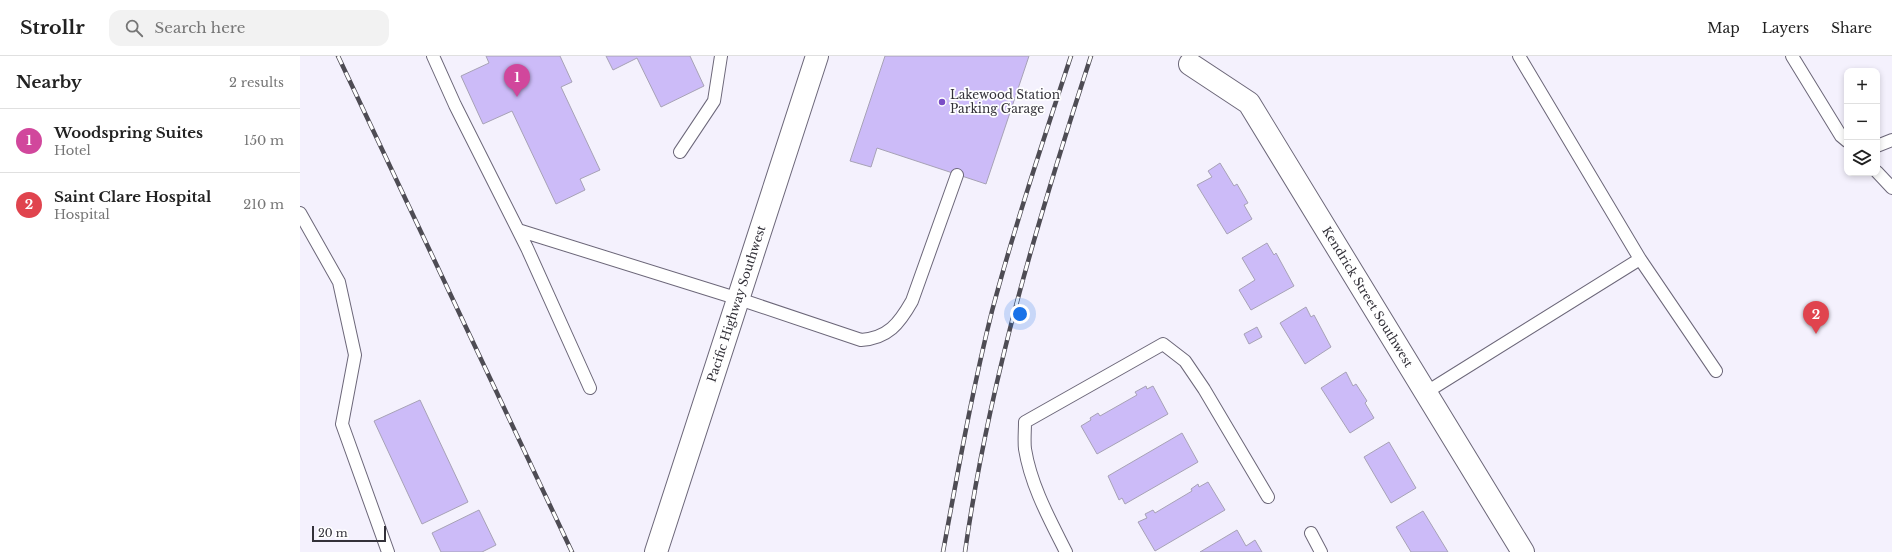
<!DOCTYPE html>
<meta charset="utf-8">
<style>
:root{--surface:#fff;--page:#f2f2f2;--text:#222;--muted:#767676;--line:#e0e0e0;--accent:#b45309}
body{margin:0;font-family:"Libre Baskerville",serif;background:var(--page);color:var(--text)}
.controls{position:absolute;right:12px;top:12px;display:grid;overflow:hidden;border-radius:8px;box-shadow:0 2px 6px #0003}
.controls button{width:36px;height:36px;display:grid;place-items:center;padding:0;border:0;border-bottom:1px solid var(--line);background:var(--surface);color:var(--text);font:20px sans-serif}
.scale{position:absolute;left:12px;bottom:10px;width:74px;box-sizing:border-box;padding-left:4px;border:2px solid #333139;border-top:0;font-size:11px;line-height:14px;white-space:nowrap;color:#333139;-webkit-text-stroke:3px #fff;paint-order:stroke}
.you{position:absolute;left:720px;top:258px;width:14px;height:14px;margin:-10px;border:3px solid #fff;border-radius:50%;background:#1a73e8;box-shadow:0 0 0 6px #1a73e833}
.badge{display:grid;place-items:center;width:26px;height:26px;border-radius:50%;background:var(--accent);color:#fff;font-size:13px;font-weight:700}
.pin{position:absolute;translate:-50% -33px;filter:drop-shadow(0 1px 2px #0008)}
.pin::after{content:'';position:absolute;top:21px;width:14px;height:12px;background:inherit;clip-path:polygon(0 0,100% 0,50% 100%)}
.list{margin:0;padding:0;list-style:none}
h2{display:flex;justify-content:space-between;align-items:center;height:52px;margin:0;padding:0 16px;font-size:17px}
h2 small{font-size:13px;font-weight:400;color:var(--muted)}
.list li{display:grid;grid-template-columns:26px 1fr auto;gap:12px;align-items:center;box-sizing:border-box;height:64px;padding:0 16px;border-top:1px solid var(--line)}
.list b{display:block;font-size:15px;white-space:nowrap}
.list p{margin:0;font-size:13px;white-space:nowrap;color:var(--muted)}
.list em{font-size:13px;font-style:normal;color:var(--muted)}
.icon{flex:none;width:22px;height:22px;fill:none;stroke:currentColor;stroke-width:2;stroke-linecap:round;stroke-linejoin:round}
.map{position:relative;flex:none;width:1592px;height:496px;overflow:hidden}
header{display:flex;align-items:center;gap:24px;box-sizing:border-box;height:56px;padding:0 20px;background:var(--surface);border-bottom:1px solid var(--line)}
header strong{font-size:19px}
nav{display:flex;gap:22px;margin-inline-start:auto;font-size:14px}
.search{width:280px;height:36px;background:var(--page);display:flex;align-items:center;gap:10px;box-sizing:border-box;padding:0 14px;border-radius:12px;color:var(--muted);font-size:15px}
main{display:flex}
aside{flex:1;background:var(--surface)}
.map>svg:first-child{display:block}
.building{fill:#ccbbf8;stroke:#a7a2b6}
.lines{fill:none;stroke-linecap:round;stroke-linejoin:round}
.lane-casing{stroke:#6c6779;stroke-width:14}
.street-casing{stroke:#6c6779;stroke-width:24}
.secondary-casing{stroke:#6c6779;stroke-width:24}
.lane{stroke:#fff;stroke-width:12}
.street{stroke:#fff;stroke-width:22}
.secondary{stroke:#fff;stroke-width:22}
.rail-casing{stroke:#4e4c54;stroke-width:4.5}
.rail{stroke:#fff;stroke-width:3;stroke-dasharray:9;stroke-linecap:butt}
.poi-dot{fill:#7a4dc6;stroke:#fff;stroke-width:1.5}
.labels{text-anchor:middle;stroke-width:3.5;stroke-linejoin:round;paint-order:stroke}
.poi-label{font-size:12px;fill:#333139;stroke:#fff;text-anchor:start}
.street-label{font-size:12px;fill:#333139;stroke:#fff}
</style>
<header>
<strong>Strollr</strong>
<div class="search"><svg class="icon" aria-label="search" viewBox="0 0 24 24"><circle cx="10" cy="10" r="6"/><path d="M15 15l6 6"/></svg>Search here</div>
<nav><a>Map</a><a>Layers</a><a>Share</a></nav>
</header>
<main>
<aside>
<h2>Nearby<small>2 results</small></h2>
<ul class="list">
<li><span class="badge" style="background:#d1479c">1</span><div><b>Woodspring Suites</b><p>Hotel</p></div><em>150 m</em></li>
<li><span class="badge" style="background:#e0444e">2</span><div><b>Saint Clare Hospital</b><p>Hospital</p></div><em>210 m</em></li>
</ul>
</aside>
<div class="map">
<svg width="1592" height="496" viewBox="0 0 1592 496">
<rect width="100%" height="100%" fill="#f4f1fd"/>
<path class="building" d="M186,0H260L272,26L261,31L300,114L280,123L285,134L256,148L212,55L183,68L161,20L189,7Z
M306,0H390L404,30L361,51L337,2L313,14Z
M585,0H729L686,128L577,92L571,111L550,105Z
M920,107L934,130L937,128L948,147L944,149L952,163L927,178L897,129L912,121L908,115Z
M967,187L974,199L976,197L994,230L951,254L939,234L955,224L942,202Z
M1006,251L1011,261L1014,259L1031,291L1005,308L980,267Z
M957,271L962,281L949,288L944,278Z
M1046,316L1053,330L1056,328L1067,345L1065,347L1074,362L1050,377L1021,332Z
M846,330L847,333L853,330L868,358L797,398L781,370L791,364L790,362L798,357L800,360L837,339L835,336Z
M120,344L168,446L122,468L74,365Z
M882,377L898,406L825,448L822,442L819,444L808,420Z
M1089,386L1116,432L1091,447L1064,401Z
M908,426L925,454L855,495L838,466L847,462L845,458L853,454L855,457L892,435L891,433L898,428L899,431Z
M179,454L196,489L182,496H141L132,477Z
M1123,455L1148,496H1111L1096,471Z
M937,474L946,490L955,484L962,496H900Z"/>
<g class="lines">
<g class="lane-casing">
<path id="lane" d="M133,0L155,49L227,192L290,332
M1219,0L1340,203L1416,315
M1492,0L1541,80L1547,85
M1577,90L1592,84
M380,96L414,45L421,0
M1577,116L1592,132
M0,157L39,226L55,299L42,368L88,496
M218,174L439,243L561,284C588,282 599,268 612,245L657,119
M1125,337L1340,203
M1011,477L1021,496
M766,496C750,464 731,430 725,393C724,385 725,375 725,366L863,288L885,305L904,333L968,441"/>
</g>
<g class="street-casing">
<g id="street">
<path id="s1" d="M890,8L949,47L1223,496"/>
</g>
</g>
<g class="secondary-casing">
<g id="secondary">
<path id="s2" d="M356,496L517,0"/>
</g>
</g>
<use href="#lane" class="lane"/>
<use href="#street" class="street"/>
<use href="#secondary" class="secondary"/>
<g class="rail-casing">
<path id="rail" d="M38,0L272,496
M643,496C658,415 672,335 692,255C715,169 743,85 771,0
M665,496C689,326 738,163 791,0"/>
</g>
<use href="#rail" class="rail"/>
</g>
<circle class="poi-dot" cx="642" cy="46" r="4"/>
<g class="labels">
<g class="poi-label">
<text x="650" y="43">Lakewood Station<tspan x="650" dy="14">Parking Garage</tspan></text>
</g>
<g class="street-label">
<text dy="4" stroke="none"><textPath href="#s1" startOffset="298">Kendrick Street Southwest</textPath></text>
<text dy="4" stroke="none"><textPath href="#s2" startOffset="261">Pacific Highway Southwest</textPath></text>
</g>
</g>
</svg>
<div class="controls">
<button>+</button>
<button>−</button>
<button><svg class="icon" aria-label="layers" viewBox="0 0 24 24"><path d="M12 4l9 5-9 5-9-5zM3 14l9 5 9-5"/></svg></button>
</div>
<div class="scale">20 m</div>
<div class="you"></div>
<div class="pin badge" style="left:217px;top:41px;background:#d1479c">1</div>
<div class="pin badge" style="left:1516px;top:278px;background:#e0444e">2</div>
</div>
</main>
